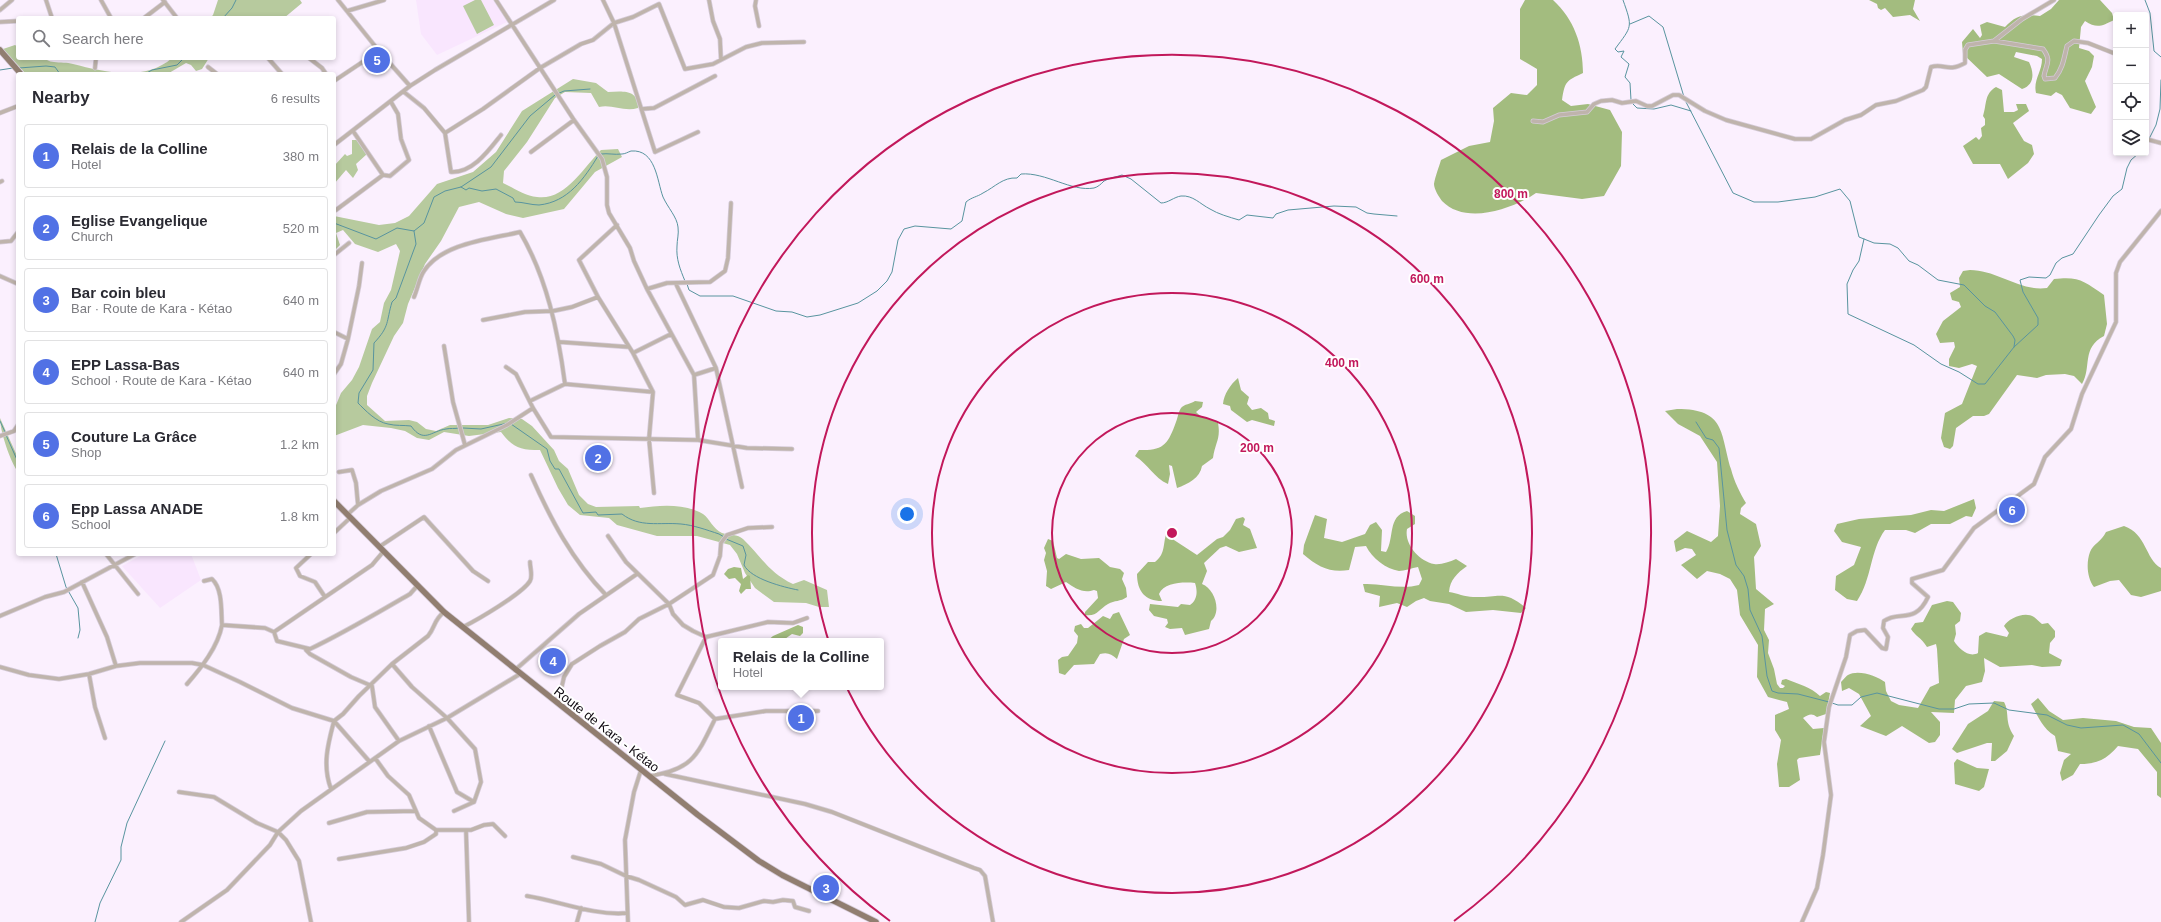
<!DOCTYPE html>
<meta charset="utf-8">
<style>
:root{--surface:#fff;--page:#f2f2f3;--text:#2b2b33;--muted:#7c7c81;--line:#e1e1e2;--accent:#5171e5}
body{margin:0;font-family:Helvetica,sans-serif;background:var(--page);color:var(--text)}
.controls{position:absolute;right:12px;top:12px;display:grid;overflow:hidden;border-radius:4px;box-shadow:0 2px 6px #0003}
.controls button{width:36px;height:36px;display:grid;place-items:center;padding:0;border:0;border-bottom:1px solid var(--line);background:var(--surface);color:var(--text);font:20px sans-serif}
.you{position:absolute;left:907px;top:514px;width:14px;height:14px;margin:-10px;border:3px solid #fff;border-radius:50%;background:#1a73e8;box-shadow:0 0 0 6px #1a73e833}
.badge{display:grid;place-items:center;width:26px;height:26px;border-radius:50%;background:var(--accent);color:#fff;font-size:13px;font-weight:700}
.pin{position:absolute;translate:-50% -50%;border:2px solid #fff;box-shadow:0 1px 4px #0006}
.popup{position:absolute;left:718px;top:638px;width:166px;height:52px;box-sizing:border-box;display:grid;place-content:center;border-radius:4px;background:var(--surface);filter:drop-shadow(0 1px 3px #0005);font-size:13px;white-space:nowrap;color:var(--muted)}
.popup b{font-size:15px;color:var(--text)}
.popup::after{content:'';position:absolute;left:50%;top:100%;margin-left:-8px;border:8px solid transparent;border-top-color:var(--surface)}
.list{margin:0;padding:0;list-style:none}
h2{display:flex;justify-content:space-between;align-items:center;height:52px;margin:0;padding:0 16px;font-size:17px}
h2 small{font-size:13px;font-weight:400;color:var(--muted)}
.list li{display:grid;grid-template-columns:26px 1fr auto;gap:12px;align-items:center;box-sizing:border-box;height:64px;margin:0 8px 8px;padding:0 8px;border:1px solid var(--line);border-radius:4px}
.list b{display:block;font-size:15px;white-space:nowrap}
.list p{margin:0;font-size:13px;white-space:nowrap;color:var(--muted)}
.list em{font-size:13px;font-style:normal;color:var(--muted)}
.icon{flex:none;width:22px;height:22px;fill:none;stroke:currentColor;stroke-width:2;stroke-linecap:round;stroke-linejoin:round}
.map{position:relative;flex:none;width:2161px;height:922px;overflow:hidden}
.search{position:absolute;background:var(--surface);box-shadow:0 2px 6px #0003;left:16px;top:16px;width:320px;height:44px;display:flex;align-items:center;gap:10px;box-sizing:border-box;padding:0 14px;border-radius:4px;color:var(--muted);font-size:15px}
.panel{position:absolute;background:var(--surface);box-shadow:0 2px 6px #0003;left:16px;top:72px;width:320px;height:484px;border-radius:4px}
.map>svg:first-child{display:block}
.built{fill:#f9e6fe}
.green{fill:#b7ca9e}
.forest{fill:#a3bc7f}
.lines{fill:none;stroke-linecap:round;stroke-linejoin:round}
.stream{stroke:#58949f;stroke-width:1}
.street-casing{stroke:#d5cbd8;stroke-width:5}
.primary-casing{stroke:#d5cbd8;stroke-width:7}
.street{stroke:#bfb4ac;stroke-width:3.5}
.primary{stroke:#917e70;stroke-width:5.5}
.ring{fill:none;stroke:#c2185b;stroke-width:2}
.labels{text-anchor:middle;stroke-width:4;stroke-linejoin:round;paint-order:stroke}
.street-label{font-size:13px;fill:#0f0911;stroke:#fff}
.centre{fill:#c2185b;stroke:#fff;stroke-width:2}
.ring-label{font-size:12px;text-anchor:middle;font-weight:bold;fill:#c2185b;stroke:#fff;stroke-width:4;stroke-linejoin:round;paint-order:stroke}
</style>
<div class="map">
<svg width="2161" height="922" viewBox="0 0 2161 922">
<rect width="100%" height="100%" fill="#fbf0fe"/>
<path class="built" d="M416,0H493L507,22L437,55L421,34Z
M144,554H191L201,580L160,608L122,566Z"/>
<path class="green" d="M218,0H300L302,3L284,18H210L213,15Z
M475,0H481L494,25L477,34L463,6Z
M15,45L18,47V58C25,58 32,57 40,58C45,58 49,62 54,62C60,63 67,62 73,64C104,72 145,82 172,58H209L202,69L196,71L191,65L186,63L169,73L156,74H26L3,49Z
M573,79L596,83L608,92C622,91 639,89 638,108C624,112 612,104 599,107L591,93L565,92L555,98L527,142L504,171L503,183C514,188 525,196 537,197C565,201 583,168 601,150L618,149L622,157L595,172L564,209L523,218L506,214L479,202L459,207L441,241L425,264L408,304L403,323L394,336L372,383L367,396V405L385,421L409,420L417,422L426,429L436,431L450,425H488L509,418L522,419L532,426L554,450L559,461L568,469L579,495L588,504L596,507L639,506L640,508C660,505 684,503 703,514C710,519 713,529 722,533C729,535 738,534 743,539C761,556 768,572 793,584L804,580L827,590L829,607H819L806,603L774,602L755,588L745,573L737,554L730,545L697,536H657L617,525L609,518L580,515L568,505L558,488L540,450C520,450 513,448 501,432L469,436L444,432L429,440L417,438L405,431L391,428L363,425L334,436V410L341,393L352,380L359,367L372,329L380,322L384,303L391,290L400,251L396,244L378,252L355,244L343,230L336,233L340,245L334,251V216L379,225L395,223L409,216L437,184L473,172L496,152L522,111Z
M352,140H358L367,154L356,164L358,170L353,178L346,170L334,184V166L345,154L347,156L352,154Z
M0,418L18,458V472C10,461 0,431 0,418Z"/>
<path class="forest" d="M1525,0H1553C1574,19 1583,45 1583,73C1566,81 1565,81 1562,100L1571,106L1588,104L1610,110L1622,132L1621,166L1604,196L1582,199L1536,193C1511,210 1465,225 1442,201C1439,197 1434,189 1434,184C1435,177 1439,167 1441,160L1469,146L1490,142L1494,121L1493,108L1511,93L1527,95L1537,85V69L1520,59V9Z
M1869,0H1915L1913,9L1920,21L1910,15L1893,17L1885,8L1881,10L1878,8L1877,4Z
M2059,0H2100L2112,13L2114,20C2102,26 2097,29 2085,21L2081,27L2079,48L2089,51L2094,56L2092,67L2085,81L2096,107L2091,114L2070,108L2062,95L2056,92L2051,96L2036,93C2033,80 2042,72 2042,59L2037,56L2016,52L2014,57L2029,62C2034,72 2035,85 2022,89L1999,74L1987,77L1963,54L1962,42L1973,29L1980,38L1982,35L1980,25L1987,22L2005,27C2016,15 2024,14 2040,16L2051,9Z
M1996,87L2002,90L2004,112H2014L2018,110L2016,104H2026L2029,111L2013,123L2024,141L2032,145L2034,154L2028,163L2008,179L2000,164H1973L1963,146L1976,137L1979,140L1982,136L1981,128L1985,125V119L1983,116C1987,104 1984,94 1996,87Z
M1970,270C1997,270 2021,292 2047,288L2054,279C2079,276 2084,281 2104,295L2107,324L2104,336C2081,348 2092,367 2082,384L2074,376L2065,374L2046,375L2037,378L2017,375L1989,414L1984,416H1973L1956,428L1953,446L1950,449L1944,447L1941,438L1945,413L1962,404L1977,366L1972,364L1959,368L1949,366V359L1955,347L1954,342L1940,343L1936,334L1943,321L1961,307L1959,302L1952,300L1950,293L1960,287L1959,278L1963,271Z
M1238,378L1241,390L1249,397L1247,404L1252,410L1261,408L1268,413L1269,419L1275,421L1274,426L1252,420L1247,422L1231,410L1230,406L1223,404C1224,394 1230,385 1238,378Z
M1195,401L1203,402L1202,407L1196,412C1202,419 1211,418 1218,423C1221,439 1215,443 1213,458L1202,466C1200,478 1188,484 1177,488L1172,466L1169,465L1170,474L1168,484C1154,478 1148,464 1135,456L1139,450C1164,451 1168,444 1176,422C1178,417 1178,413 1181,408C1184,404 1191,404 1195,401Z
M1677,409C1726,409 1720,433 1731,469C1734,481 1740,493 1746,503L1741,508L1740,514L1756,524L1761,546L1754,557L1756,589L1774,604L1765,609L1764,630L1769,640L1768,653L1774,669L1777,684L1780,688H1783L1785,686L1781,684L1782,680L1786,679C1798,684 1811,687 1820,696L1826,692L1830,693L1826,714L1817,717C1812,713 1809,714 1803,718L1813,729L1824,728L1820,755L1799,758L1797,760L1800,780L1789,787H1779L1777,764L1781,740L1775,730V715L1789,709L1787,702L1768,697L1757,677L1758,645L1740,615L1737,590L1730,579L1720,574L1707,571L1697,579L1681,565L1696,555L1692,549L1685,548L1676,552L1674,541L1687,531L1711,542L1718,536L1720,506L1717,462L1700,436L1678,424L1665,411Z
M1974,499L1976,508L1972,517L1966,516L1950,524H1931L1915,533L1906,530H1885C1870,550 1872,579 1857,601L1847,599L1835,590L1836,576L1854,565L1861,547L1842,542L1834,531L1837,524L1859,519L1911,515L1931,510L1944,511Z
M1407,511L1415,516V524L1407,529C1404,544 1419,561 1434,564C1441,565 1449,562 1456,559L1467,566C1457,573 1450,580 1449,592C1457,593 1465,597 1473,597C1500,598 1503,589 1526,608L1521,613L1493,610L1466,612L1449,604L1430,601L1424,598L1416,601L1407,607L1397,603L1379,607L1380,596L1365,592L1363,584C1382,583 1400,590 1419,585L1422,579L1418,567C1412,568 1404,571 1399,571C1386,569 1372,558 1366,546L1355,547L1349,570C1330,573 1318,567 1303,554L1304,545L1315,515L1327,519L1324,538L1342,542L1365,534L1370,525L1376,522L1382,530L1381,551L1386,552C1395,537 1387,517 1407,511Z
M1243,517L1245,519L1243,525L1250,529L1257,548L1239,552L1226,546L1220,548L1204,563L1207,571L1202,584C1215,589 1222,612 1211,621L1209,629L1185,635L1182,628L1170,629L1165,627L1168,623L1167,619L1154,616L1149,610L1150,604L1178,607L1181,604L1190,605C1197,600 1198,592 1195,583C1184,582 1164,582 1159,594L1162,601C1145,601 1137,591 1137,574L1148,562H1155C1165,554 1163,546 1166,534L1171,535L1174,540L1197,555L1217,539L1223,537L1230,530L1236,519Z
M2124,526C2147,534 2145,559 2161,568V591L2141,597L2131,595L2119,580L2110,581L2094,587C2087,578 2086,563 2090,552C2093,544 2102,541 2106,532Z
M1048,539L1053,541L1057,558L1059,559L1066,554L1081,559L1099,558L1110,567L1120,569L1124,573L1122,579L1126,588L1127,597C1120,602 1115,600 1108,604C1099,609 1097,617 1085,615V612L1098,598L1097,591L1094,590C1083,594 1075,588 1066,582L1051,589L1046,586L1047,571L1044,560L1046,553L1044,548Z
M734,567L741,568L743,579L748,575L750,576L751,589H746L741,594L739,591L741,584L735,578L729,579L724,574L728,569Z
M1947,601L1953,602L1961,613L1960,621L1955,625L1956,634L1954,641C1959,649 1969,658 1978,653L1979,636L1986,632L2007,637L2009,633L2004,626C2009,618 2025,611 2034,617C2037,619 2039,622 2042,624L2048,623L2055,631V637L2050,643L2049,653L2062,660L2060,666L2042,667L2032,665L2000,667L1984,658L1985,671L1982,682L1966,686L1955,700L1954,713L1931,712L1940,722V735L1935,742L1929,743L1902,726L1886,736L1860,726L1871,716L1859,694L1849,688L1842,691L1841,682C1843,680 1846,676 1848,675C1858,669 1877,676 1885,682L1886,691L1891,701L1899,705L1918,708L1930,687L1939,683L1937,649L1936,644L1927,647C1921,637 1915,636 1911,629L1915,623L1923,622L1932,605Z
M1119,612L1130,635L1124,639L1117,659C1111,654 1108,652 1100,654L1094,664L1074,665L1065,675L1059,673L1058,660L1062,657L1068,656L1077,643L1078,636L1074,631L1075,626L1081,624L1084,628H1088L1103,616L1110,619L1113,614Z
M798,625L803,627V633L800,636L792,634L782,641H767L773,636Z
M2038,698L2049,711L2063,720L2083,718L2116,721L2134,727L2151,728L2161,743V798L2157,795V772L2138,749L2118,746C2107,759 2097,764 2080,764L2073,775L2062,781L2060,773L2064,760L2071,754L2058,751L2055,736C2042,728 2038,716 2031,704Z
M1994,701L2004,702C2010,713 2004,721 2014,736L2007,751L1995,761H1991L1992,743H1987L1957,753L1952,749L1968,724L1988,711Z
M1957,759L1977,768L1989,769L1984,787L1979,791L1955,784L1954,763Z"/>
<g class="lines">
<path class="stream" d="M1623,0C1633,28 1632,26 1615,49L1618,52L1624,51L1621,57L1629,64L1625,77L1630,83L1631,100
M2145,0L2150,13L2154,51L2161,57
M223,18L232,8L236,0
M1630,24L1649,16L1663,27L1684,97
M19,68L46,66L55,67L60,74
M0,70L13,68
M106,74H115
M145,74L152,70L177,65L184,58
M1686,102L1733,193L1754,202H1778L1815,197L1840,189L1850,201L1859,237L1874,243L1890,244L1898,248L1909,261L1918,265L1938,280L1964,285L1985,306L1995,312L2013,336L2015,340L2014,347
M1632,103L1637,108L1654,109L1671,105L1691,111
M2146,145L2156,125L2160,109L2161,80
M601,154C608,153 614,155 622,154C625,154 628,152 631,151C656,149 657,181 663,197C668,208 677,217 678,227C679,234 677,240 677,246C676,259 680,269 685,281
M461,187L466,190L469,188L482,191L496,189L513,198L515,202C523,202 531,205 539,205C568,202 584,179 598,156
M334,223L376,239L397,228L414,231L424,223L434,197L445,191L461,187L491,167L530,116L555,95L564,91L590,89
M414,231L416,244L396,298L392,302C386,322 390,326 374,343L373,370L359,393L358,403C365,410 376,422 388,424C396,426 403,425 411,426C424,444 431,431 446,429C450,428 455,429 459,428
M1864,239L1859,261L1853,270L1847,284L1848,314L1914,345L1941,364L1959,372L1978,384H1985L2014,347L2038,325V318L2023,292L2020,280L2029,277L2046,278L2050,275L2056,263L2062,258L2073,254L2099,215L2113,196L2122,189L2127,168L2131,160L2139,153
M687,284L689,290L700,296H733L776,311L792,312L807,317L820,315L858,303L877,291L887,281L892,272L898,240L904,229L915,226L951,229L962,221L966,202C972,197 977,197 983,193C995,187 1003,177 1017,178L1021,174C1046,172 1071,192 1094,188C1098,187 1101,184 1104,181C1109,178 1116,177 1122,175L1131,179L1161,203C1168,203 1174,197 1181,196C1193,195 1200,204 1210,209C1218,214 1229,217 1239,220L1247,215L1273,218L1276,214L1288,210L1334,206L1356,207L1367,213L1374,214L1397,216
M0,421L5,432
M1696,422L1706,438L1713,440L1719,448L1727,530L1736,565L1744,576L1748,589L1750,610L1762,636L1767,676L1772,691L1778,693L1798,694L1829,702
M511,424L547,449L550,461L555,469H559L583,513L596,512L598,515L622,514C640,528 659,522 681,524C693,525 707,530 719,534L724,537
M463,428L481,429L508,423
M6,435L18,462
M726,539L743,546L746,555L744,565C751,579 783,587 798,590
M56,554L66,587L78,608L80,630L78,638
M1832,703L1838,705H1852L1861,697L1877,693L1939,709H1954L1969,704L1994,703L2009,710L2047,715L2067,725L2081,728L2123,725L2139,734L2161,763
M95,922L100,903L121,860V847L127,823L165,741"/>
<g class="street-casing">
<path id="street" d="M46,0L52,18
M101,0L111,18
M163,0L177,18
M338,0L379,51L410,86
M496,0L574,120L602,159L607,177V205L609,213L630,248L634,261L647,289L694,375L698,440
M603,0L614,23L655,152L698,132
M709,0L713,21L720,39L721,60
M756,0L755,6L759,26
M0,10L12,0
M347,11L384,0
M144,18L165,2
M0,22L18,21
M1994,41L2043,49C2052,61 2046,64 2044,76L2045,79L2055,78C2063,68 2064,58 2067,46L2074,41L2088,43L2116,54
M268,58L282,74
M309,58L322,68L326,74
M208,67L217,74
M95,68L96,58
M334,81L379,51
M404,92L424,108L445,133L451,172C473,173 489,150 501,135
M642,109L654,108L715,76
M0,113L18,106
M1533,121L1543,122L1559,115L1587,112L1594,104L1601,101L1612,100L1622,103L1636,101L1647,106H1652L1673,95H1679L1705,111L1726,120L1795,139H1811L1845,120L1861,115L1876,105L1896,101L1923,90L1926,87L1931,67C1945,63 1947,73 1965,63V50L1968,45L1994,41L2022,19L2054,0
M353,131L383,175L390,176L409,160L401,139L398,114L391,102
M445,133L483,109L540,68L581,44L593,40L614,23L633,17L659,4L685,69L713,64L746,47L762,43L804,42
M2146,139L2161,143
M334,145L410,86L435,70L554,0
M531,152L574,120
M0,182L2,181
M336,210L383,175
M617,225L579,260L598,297L633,353L653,392L649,439L654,493
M0,242L11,241L18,232
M334,255L349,243
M0,276L18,284
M676,284L716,368L742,487
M647,289L667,283L710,282L725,271L728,258L731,203
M414,297C418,288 419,278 424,271C442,243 491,239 520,232C547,278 558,331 565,384
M483,320L525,312L553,311L572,307L598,297
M334,332L348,339L359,286L362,263
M560,342L629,347
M444,346L453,402L465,445
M633,353L671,334
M506,367L516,374L533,408L551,437L698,440L747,448L792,449
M334,374L341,364L348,339
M694,375L716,368
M530,401L565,384L653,392
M0,436L14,431L18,425
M339,472L352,470L356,483L358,505
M531,475C551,520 572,560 606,595
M347,515L358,505L381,491L432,469L456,450L507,425L533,408
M334,533L350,518
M608,536L626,562L669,604L673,614L683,625L693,631L706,637L768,622L793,623L807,618
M379,547L424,517L473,571L488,581
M106,554L138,594
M311,554L296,568L300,576L315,582L325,597
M204,581L212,579C223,589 221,612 222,625
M82,582L107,637L116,666
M0,616L45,597L64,592L135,554
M463,627C477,620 522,594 530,581C533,576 530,568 530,562
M274,632L277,641L310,649C344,633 377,613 410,594L418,585
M706,637L677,695L699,703L715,719
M306,650L310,654L351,677L372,686L375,707L399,741
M0,667L29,675L59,679L89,674L116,666L140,663H192L203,665L240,682L292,708L334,721L343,714L359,696L392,664L428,636C436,626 433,621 444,612
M515,670L579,614L637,574
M89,674L95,707L105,738
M187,684C201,668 218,647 222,625L265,628L274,632L372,565L383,552
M558,703L564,677L572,664L600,646L625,632L639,619L669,604L713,575L720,556L721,543L727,535L748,528L772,527
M715,719L766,711H818
M334,721L369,761
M429,726L457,792L474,802
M375,758L388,776L409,795L419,818L436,830H471L484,825L493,824L505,836
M665,774L805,804L832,812L974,868L980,870L985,876L993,922
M649,776C692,770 697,756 715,719
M331,789C322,765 328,744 334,721
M179,792L214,797L257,823L278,832L286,840L299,861L311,922
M454,811L474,802L481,782L475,749L447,718L520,674
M329,823L367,812L416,811
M466,830L469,922
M573,857L601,864L626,876L639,880L676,897L685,905L703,900L724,907L739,908L764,901L773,902L783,900L793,901L795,907L809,911
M339,859L406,848L424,842L436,834V830
M527,896C559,901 594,916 627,913
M181,922L227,890L270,845L278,832L301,811L399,741L447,718L412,687L392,664
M577,922L581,908
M628,922L625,840L634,792L641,770
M1802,922L1817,888L1823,855L1831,795L1824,742L1829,707L1846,657L1850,635L1857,631L1865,630L1882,648L1886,649L1888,637L1883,628L1884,621C1899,610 1915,625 1928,597L1912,583V579L1943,570L1974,528L2034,484L2045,457L2071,429L2082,394L2116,322V273L2120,262L2161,211"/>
</g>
<g class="primary-casing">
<path id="primary" d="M0,50L21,74
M334,501L444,612L698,815L759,861L782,875L876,922"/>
</g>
<use href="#street" class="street"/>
<use href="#primary" class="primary"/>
</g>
<g class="ring">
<circle cx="1172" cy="533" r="120"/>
<circle cx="1172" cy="533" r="240"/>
<circle cx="1172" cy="533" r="360"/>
<path d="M890 921A479 479 0 1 1 1454 921"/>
</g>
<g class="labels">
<g class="street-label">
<text transform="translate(607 729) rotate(38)" y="5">Route de Kara - Kétao</text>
</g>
</g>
<circle cx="1172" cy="533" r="6" class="centre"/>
<g class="ring-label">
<text x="1511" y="198">800 m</text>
<text x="1427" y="283">600 m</text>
<text x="1342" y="367">400 m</text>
<text x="1257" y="452">200 m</text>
</g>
</svg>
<div class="controls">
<button>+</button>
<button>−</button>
<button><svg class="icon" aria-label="locate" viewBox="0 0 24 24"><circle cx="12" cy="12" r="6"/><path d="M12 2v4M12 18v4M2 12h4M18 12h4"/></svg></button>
<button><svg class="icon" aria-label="layers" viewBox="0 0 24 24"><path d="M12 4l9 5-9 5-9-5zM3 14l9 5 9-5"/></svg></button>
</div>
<div class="you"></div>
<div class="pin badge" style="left:801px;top:718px">1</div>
<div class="popup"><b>Relais de la Colline</b>Hotel</div>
<div class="pin badge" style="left:598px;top:458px">2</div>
<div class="pin badge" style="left:826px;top:888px">3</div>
<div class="pin badge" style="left:553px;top:661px">4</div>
<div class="pin badge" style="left:377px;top:60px">5</div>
<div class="pin badge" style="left:2012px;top:510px">6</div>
<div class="search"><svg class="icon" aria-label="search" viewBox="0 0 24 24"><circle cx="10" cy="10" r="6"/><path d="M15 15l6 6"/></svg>Search here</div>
<section class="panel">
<h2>Nearby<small>6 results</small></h2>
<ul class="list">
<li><span class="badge">1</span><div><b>Relais de la Colline</b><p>Hotel</p></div><em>380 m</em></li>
<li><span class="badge">2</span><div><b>Eglise Evangelique</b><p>Church</p></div><em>520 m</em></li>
<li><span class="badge">3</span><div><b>Bar coin bleu</b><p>Bar · Route de Kara - Kétao</p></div><em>640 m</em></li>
<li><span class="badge">4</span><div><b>EPP Lassa-Bas</b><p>School · Route de Kara - Kétao</p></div><em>640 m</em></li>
<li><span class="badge">5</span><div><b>Couture La Grâce</b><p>Shop</p></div><em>1.2 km</em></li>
<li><span class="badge">6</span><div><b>Epp Lassa ANADE</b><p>School</p></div><em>1.8 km</em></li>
</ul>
</section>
</div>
